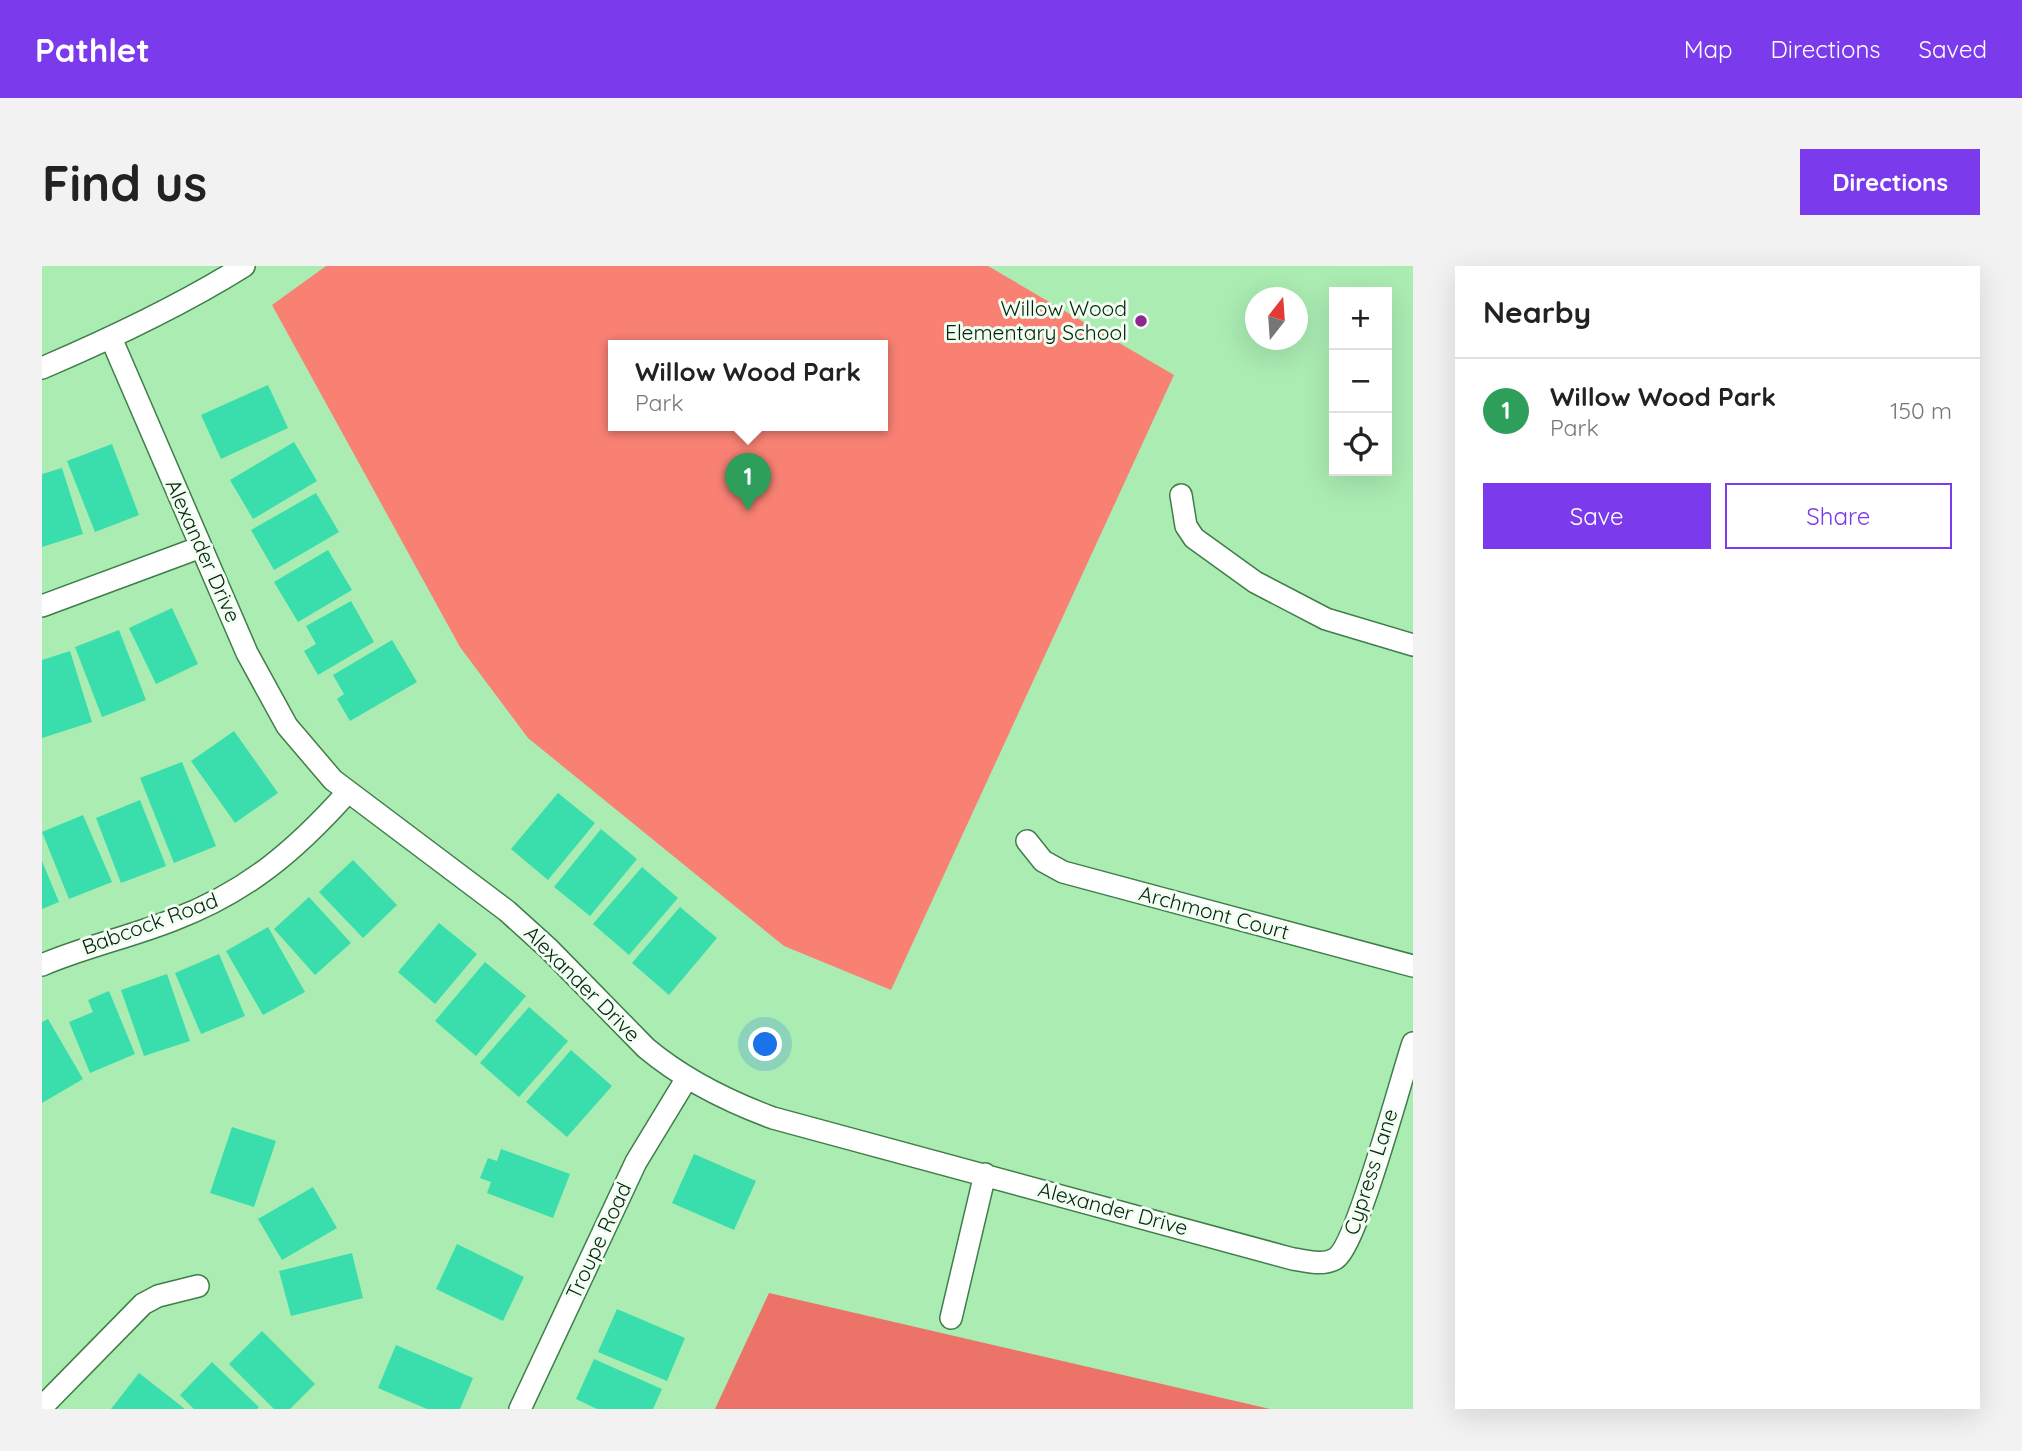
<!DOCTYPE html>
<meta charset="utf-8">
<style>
:root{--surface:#fff;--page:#f2f2f2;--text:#222;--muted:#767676;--line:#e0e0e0;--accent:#7c3aed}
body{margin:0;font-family:Quicksand,sans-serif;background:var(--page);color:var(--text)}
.controls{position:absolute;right:21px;top:21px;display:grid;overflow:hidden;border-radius:0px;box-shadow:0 7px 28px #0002}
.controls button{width:63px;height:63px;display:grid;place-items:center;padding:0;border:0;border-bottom:2px solid var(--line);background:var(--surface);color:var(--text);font:35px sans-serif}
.compass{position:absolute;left:1203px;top:21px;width:63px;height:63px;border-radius:50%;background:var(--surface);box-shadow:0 7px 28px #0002;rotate:17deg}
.you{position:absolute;left:724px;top:779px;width:24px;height:24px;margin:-18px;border:5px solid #fff;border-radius:50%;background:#1a73e8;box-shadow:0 0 0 10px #1a73e833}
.badge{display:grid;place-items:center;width:46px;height:46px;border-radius:50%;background:var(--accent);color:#fff;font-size:23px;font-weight:700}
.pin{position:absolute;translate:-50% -58px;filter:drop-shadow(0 2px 4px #0008)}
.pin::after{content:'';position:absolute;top:37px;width:24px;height:21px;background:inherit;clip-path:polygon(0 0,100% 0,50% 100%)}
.popup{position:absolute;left:566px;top:74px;width:280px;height:91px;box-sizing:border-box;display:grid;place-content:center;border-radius:0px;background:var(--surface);filter:drop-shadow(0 2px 5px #0005);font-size:23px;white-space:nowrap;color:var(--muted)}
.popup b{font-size:26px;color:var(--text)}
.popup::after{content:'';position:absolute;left:50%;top:100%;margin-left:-14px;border:14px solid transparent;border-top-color:var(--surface)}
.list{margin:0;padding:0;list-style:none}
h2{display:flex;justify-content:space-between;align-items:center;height:91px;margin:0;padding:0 28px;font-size:30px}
h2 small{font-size:23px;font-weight:400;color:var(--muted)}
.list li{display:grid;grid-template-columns:46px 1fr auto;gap:21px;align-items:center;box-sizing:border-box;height:105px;padding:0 28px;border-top:2px solid var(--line)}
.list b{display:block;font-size:26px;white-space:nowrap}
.list p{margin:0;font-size:23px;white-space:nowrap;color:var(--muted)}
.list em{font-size:23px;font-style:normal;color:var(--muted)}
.actions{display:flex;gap:14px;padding:21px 28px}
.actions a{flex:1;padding:16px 0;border:2px solid var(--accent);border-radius:0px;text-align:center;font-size:24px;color:var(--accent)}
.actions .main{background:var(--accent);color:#fff}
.icon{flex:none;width:38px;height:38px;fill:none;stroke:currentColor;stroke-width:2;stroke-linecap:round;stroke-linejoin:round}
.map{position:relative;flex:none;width:1371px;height:1143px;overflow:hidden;border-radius:0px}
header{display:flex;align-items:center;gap:42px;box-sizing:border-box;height:98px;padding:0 35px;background:var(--accent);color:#fff}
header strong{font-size:33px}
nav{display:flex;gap:38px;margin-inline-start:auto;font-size:24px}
.intro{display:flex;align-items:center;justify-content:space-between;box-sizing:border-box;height:168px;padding:0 42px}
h1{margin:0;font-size:49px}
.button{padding:18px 32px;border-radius:0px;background:var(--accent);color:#fff;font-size:24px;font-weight:700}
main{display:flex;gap:42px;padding:0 42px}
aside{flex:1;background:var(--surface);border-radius:0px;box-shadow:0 7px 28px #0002}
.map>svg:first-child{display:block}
.green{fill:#f88174;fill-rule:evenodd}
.forest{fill:#eb7367}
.building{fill:#3adeac}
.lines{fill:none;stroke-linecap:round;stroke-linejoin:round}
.street-casing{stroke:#3f7d49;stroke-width:24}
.street{stroke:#fff;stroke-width:21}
.poi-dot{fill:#8f2990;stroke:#f1fef2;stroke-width:2.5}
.labels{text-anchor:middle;stroke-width:6;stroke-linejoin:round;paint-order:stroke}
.poi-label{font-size:21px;fill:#08220d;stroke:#f1fef2;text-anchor:end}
.street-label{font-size:21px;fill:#08220d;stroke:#f1fef2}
</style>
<header>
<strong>Pathlet</strong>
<nav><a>Map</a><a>Directions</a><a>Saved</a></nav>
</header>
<div class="intro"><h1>Find us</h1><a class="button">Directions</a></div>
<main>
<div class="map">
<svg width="1371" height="1143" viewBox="0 0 1371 1143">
<rect width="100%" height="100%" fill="#aaecb2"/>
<path class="green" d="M284,0H946L1132,109L849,724L742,680L486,472L418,381L230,39ZM571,79H841V159H571Z"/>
<path class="forest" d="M727,1027L1228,1143H673Z"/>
<path class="building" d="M226,119L246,162L179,193L159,149Z
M252,176L275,215L211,253L188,214Z
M70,178L97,249L53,266L25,195Z
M20,202L41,268L0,281V208Z
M274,227L297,266L232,304L209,264Z
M286,284L310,324L256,356L232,316Z
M309,335L332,376L276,409L262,385L274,378L264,360Z
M130,342L156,398L114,418L87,362Z
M77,364L104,434L60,451L33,381Z
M350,374L375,416L308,455L295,433L302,428L291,409Z
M28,385L50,456L0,472V394Z
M192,465L236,527L193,557L149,495Z
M140,496L174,580L132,597L98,512Z
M516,527L553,557L506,614L469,583Z
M98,534L124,600L79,617L54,552Z
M41,549L70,616L27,633L0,566Z
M559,563L595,593L548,650L512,621Z
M311,594L355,639L321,672L277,626Z
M0,595L17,636L0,643Z
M600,601L636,632L587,689L551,658Z
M267,631L309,677L273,709L232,663Z
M638,641L675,672L627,729L590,697Z
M397,657L435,688L393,738L356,706Z
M226,661L263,726L221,749L184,685Z
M177,688L203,750L159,768L133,707Z
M443,696L484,730L434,790L393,755Z
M125,708L148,775L102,790L79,724Z
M67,725L93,788L48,807L27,756L51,746L46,734Z
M487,741L526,775L477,831L438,797Z
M6,753L41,813L0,837V756Z
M529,784L570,820L525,871L484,836Z
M190,861L234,875L212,941L168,927Z
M459,883L528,908L511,952L445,927L449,916L438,912L446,892L455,895Z
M652,888L714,915L692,964L630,937Z
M271,921L295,962L240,994L216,953Z
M415,978L482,1011L461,1055L394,1023Z
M310,987L321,1032L249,1050L237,1005Z
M575,1043L643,1072L625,1115L556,1086Z
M220,1065L273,1118L248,1143H232L187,1098Z
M354,1079L431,1112L418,1143H385L336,1122Z
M552,1093L620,1123L611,1143H555L534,1133Z
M170,1096L217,1141L215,1143H152L138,1129Z
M97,1107L143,1143H69Z"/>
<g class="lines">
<g class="street-casing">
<path id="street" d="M69,72L205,387L245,460L291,514L465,645L507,683L604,782C641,813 685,835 731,852L1251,993C1265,995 1280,1000 1293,993C1315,980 1359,812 1371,777
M0,102C70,72 138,40 202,0
M1139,229L1144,260L1152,272L1213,316L1284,353L1371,379
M0,340L159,281
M985,575L1001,595L1021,606L1371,700
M0,699C42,681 88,671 131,654C205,626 253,585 305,527
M909,1052L943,908
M0,1141L101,1038L116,1030L156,1020
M478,1143L594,896L645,812"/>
</g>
<use href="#street" class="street"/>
</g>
<circle class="poi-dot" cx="1099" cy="55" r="7"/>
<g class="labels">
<g class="poi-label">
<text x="1085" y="50">Willow Wood<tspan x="1085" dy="24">Elementary School</tspan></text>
</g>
<g class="street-label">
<text transform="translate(161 285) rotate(66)" y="7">Alexander Drive</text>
<text transform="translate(1172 647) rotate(15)" y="7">Archmont Court</text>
<text transform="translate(108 658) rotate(-20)" y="7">Babcock Road</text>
<text transform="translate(540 718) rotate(45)" y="7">Alexander Drive</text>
<text transform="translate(1329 906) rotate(-72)" y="7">Cypress Lane</text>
<text transform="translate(1071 943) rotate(15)" y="7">Alexander Drive</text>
<text transform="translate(557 975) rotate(-65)" y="7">Troupe Road</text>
</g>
</g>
</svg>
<div class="controls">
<button>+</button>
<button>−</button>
<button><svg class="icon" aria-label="locate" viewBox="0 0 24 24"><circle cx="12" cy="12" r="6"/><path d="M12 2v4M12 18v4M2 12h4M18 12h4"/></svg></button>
</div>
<svg class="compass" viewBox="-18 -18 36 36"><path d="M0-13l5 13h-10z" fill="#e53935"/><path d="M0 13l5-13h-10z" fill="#767676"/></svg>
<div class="you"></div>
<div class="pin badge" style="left:706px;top:245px;background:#2e9e5b">1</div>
<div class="popup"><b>Willow Wood Park</b>Park</div>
</div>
<aside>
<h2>Nearby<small></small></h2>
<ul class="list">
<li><span class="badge" style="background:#2e9e5b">1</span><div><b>Willow Wood Park</b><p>Park</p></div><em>150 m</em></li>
</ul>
<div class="actions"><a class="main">Save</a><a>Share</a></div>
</aside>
</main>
